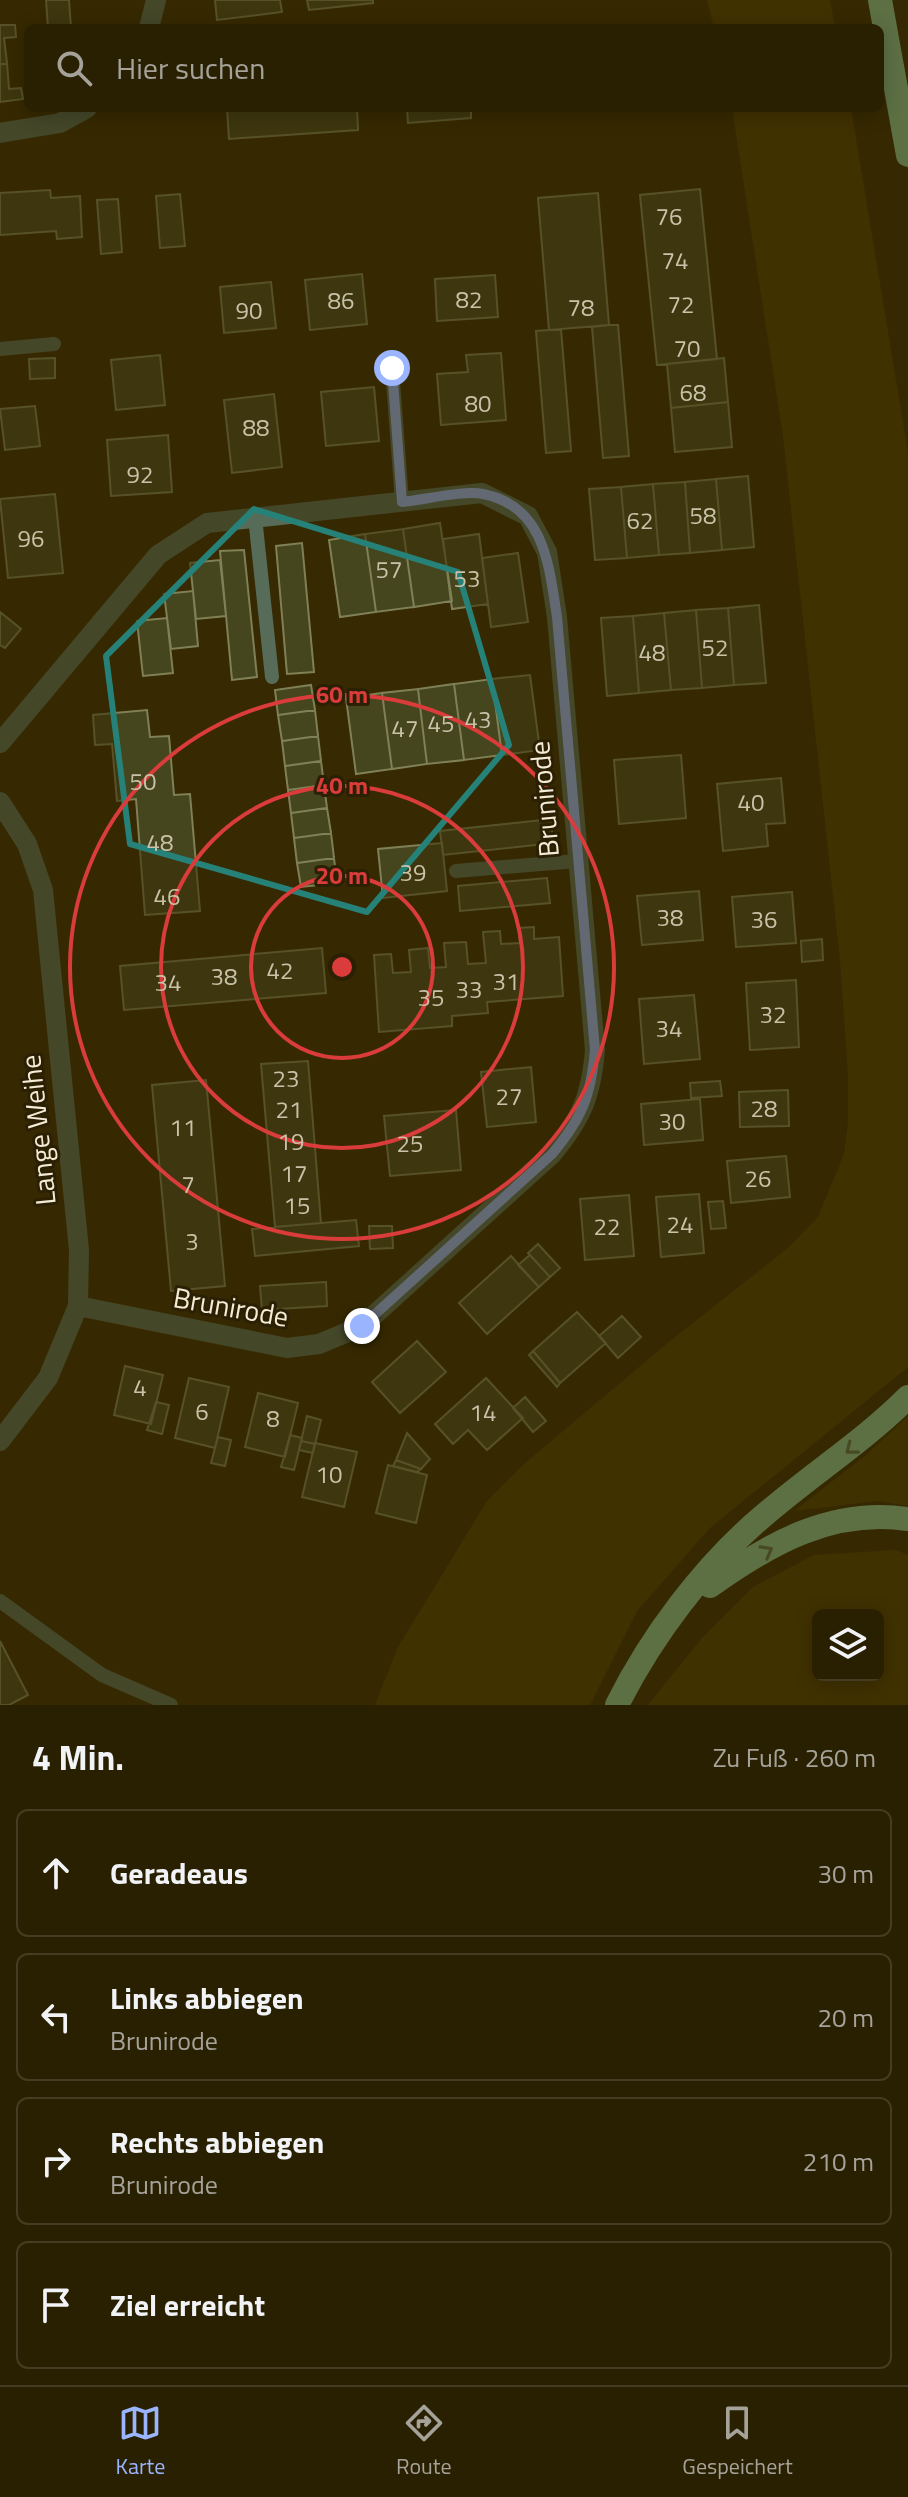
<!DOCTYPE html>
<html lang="de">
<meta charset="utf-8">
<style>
:root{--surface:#291f01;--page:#31270b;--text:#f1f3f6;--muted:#a5a299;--line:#453d23;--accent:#9ab5fd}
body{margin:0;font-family:"Titillium Web",sans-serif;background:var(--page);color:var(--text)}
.controls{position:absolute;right:24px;bottom:24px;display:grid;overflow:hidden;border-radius:12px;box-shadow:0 4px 20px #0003}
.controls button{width:72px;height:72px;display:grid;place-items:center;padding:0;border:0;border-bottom:2px solid var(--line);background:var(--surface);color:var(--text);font:40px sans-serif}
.stop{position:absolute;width:24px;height:24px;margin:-18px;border:6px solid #9ab5fd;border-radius:50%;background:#fff}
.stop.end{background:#9ab5fd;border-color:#fff;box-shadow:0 2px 8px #0008}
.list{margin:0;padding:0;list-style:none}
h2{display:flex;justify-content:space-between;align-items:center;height:104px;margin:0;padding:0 32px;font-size:34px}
h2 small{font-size:26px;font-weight:400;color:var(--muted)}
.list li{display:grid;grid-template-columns:52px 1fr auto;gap:24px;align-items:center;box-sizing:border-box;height:128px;margin:0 16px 16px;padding:0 16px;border:2px solid var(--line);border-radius:12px}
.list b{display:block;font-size:30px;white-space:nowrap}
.list p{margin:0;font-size:26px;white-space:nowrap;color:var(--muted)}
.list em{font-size:26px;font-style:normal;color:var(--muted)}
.icon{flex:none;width:44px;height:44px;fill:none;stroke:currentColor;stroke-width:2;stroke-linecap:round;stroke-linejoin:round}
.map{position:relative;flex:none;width:908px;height:1705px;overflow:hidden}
.search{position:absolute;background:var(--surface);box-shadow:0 4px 20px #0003;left:24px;right:24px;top:24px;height:88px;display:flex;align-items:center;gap:20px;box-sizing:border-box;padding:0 28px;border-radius:12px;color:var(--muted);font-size:30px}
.sheet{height:680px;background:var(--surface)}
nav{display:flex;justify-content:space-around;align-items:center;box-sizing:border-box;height:112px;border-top:2px solid var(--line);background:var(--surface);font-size:22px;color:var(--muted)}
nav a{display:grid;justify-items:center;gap:4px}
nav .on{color:var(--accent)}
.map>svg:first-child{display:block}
.green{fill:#4c3a01;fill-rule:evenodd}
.building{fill:#45451e;stroke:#7f8056;stroke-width:2}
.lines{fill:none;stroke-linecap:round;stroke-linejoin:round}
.lane{stroke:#566c58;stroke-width:14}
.street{stroke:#566c58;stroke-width:20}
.highway{stroke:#8cc595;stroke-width:24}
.oneway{stroke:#5c724c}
.route{stroke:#9ab5fd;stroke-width:10}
.marked{fill:none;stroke:#268278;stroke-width:6;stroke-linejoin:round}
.ring{fill:none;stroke:#d93c3a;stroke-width:4}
.labels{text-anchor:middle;stroke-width:6;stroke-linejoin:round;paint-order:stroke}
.number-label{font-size:24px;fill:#c9c2a9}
.street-label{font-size:28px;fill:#f5ecd7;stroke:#2b2003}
.centre{fill:#d93c3a;stroke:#2b2003;stroke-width:4}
.ring-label{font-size:24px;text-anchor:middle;font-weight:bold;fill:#d93c3a;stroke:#2b2003;stroke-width:6;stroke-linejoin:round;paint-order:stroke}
</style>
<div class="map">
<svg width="908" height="1705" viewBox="0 0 908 1705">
<rect width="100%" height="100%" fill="#372901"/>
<path class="green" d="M707,0H830L835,28H714Z
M732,108H851L908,453V1367L710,1528L637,1611L590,1705H375L398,1647L487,1501L524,1464L670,1341L788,1248L818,1217L844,1154L848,1123V1075L840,960L783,436Z
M908,1416V1506L877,1501L794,1511L865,1456Z
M896,1550L908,1555V1705H648L702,1638L753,1587L814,1555ZM818,1615H878V1675H818Z"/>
<path class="building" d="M46,0H69L71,28H48Z
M215,0H280L282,12L217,20Z
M307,0H373V3L309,10Z
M0,25H15L16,37L4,38L7,63L0,64Z
M7,63L9,89L21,88L23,99L0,102V64Z
M227,108H357L358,130L229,139Z
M407,108H471V118L408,123Z
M700,189L717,359L657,365L640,195Z
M50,190L51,198L80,196L82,237L57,239L56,231L0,235V193Z
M598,193L609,325L549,330L538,198Z
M180,194L185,246L160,248L156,196Z
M118,199L122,252L101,254L97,200Z
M362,274L367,324L310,330L305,280Z
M495,275L498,317L437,321L435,279Z
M271,282L276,328L224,333L220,287Z
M609,325H618L629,456L603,458L592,327Z
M561,329L571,451L546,453L536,331Z
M501,353L506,420L441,425L437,374L468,372L466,355Z
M160,355L165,405L116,410L111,360Z
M55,358V378L30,379L29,359Z
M724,358L728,402L671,408L667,364Z
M374,387L379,441L326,446L321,392Z
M274,394L282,467L232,473L224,400Z
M728,402L732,447L675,452L671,408Z
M35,406L40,446L5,450L0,409Z
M168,435L172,492L111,496L107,440Z
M748,476L754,547L722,550L716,479Z
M716,479L722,550L690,553L685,482Z
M685,482L690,553L659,555L653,484Z
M653,484L659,555L627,558L621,487Z
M621,487L627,558L595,560L589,489Z
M55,494L63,573L8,578L0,499Z
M440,523L452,601L414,607L403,529Z
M403,529L414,607L376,612L365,534Z
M365,534L376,612L340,617L329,540Z
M479,534L488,604L452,609L443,539Z
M302,543L314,672L287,674L276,546Z
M244,550L257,677L232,680L220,551Z
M518,553L528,622L491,627L482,558Z
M220,560L226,616L196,619L190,563Z
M193,591L198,646L171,649L164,594Z
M759,605L766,683L734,685L728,608Z
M728,608L734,685L702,688L696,610Z
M696,610L702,688L671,690L664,613Z
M0,612L21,629L5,648L0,645Z
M664,613L671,690L639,693L633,616Z
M633,616L639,693L607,696L601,618Z
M167,618L173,673L143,676L137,621Z
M530,675L540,750L502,755L492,679Z
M492,679L502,755L464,760L454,684Z
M454,684L464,760L427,764L418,689Z
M311,685L315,710L278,715L275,690Z
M418,689L427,764L392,769L382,693Z
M382,693L392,769L356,774L346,698Z
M147,710L150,737L169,736L174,795L190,794L200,911L145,915L136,799L117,801L112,744L95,745L93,715Z
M315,710L318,736L282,741L278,715Z
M318,736L321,761L285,766L282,741Z
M681,755L686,818L619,824L614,760Z
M321,761L324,785L288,790L285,766Z
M781,778L785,823L766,824L768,846L723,851L717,784Z
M324,785L327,808L291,813L288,790Z
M327,808L331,833L294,838L291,813Z
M551,819L553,843L443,855L440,831Z
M331,833L334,858L297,863L294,838Z
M442,843L447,891L383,898L378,849Z
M334,858L337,883L301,887L297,863Z
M547,878L550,903L460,911L458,886Z
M699,891L703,940L642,945L637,896Z
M792,892L796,943L736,947L732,897Z
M534,927V939L559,937L563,996L487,1002L488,1013L452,1016V1026L379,1032L374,955L391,954L393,973L411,972L409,950L428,948L430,968L446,967L444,943L466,942L468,964L486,963L483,932L500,931L501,944L520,943L518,928Z
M822,939L823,960L802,962L801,941Z
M322,948L326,993L124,1010L120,966Z
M796,980L799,1047L750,1050L746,983Z
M694,995L700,1059L644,1064L639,999Z
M308,1061L321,1223L275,1227L261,1064Z
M531,1067L536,1122L487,1127L481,1072Z
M206,1080L225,1286L171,1291L152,1085Z
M720,1081L722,1096L691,1098L690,1083Z
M788,1090L789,1126L740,1127L739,1092Z
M700,1099L703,1140L644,1145L641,1104Z
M456,1110L461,1170L390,1176L384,1116Z
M786,1156L790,1197L731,1203L727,1161Z
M699,1194L704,1253L661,1257L656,1197Z
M629,1195L634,1256L585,1260L580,1199Z
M723,1201L726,1228L711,1229L708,1202Z
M356,1220L359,1246L255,1256L252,1229Z
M369,1226H392L393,1248L370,1249Z
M538,1244L560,1268L550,1277L528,1253Z
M530,1255L550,1277L539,1287L518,1265Z
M511,1256L539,1287L487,1334L459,1303Z
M326,1282L327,1306L262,1310L260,1286Z
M577,1312L606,1343L560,1383L533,1351Z
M622,1316L641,1337L618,1358L599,1336Z
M417,1341L446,1372L400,1413L372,1382Z
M533,1351L560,1383L557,1387L529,1355Z
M125,1366L163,1375L151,1424L114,1415Z
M189,1378L229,1387L215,1448L175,1438Z
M486,1378L523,1418L487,1450L468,1430L453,1444L435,1424Z
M258,1393L298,1403L285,1457L245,1447Z
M525,1397L546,1421L533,1432L513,1408Z
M156,1402L169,1405L162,1434L147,1430Z
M307,1416L321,1420L315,1444L301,1441Z
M407,1433L430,1459L421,1469L396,1460Z
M290,1435L302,1438L294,1470L281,1467Z
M218,1437L231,1440L225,1466L211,1463Z
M301,1441L315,1444L313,1453L299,1450Z
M315,1443L357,1452L344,1507L302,1497Z
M396,1460L421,1469L417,1472L393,1466Z
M388,1465L427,1475L416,1523L376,1513Z
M0,1641L28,1695L9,1705H0Z"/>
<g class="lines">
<path class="lane" d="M0,349L54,344
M392,368L402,502
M255,517L272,677
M456,871L577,861
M0,1601L102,1675L171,1705"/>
<path class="street" d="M149,28L156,0
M0,133L60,123L87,108
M0,743L158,555L207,523L482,493L528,516L547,552L557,617L595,1050C591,1096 582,1118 552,1154L362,1326L319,1344L287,1348L78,1306
M0,802L27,844L43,890L79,1250L78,1306L48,1378L0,1441"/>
<path class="highway" d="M880,0L908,155
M710,1586C770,1543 832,1508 908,1519
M617,1705C651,1637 704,1566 762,1517C810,1475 863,1442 908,1397"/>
</g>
<defs><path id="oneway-chevron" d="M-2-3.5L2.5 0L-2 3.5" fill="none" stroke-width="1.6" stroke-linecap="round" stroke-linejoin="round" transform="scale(2)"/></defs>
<g class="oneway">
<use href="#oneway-chevron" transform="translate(851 1449) rotate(142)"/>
<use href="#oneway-chevron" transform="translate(767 1551) rotate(-29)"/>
</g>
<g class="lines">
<path class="route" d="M362,1326L552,1154C582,1118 591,1096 595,1050L557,617C549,566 545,506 483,494C463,490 424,500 402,502L392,368"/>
</g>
<path d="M0 0H908V1705H0ZM254,509L458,572L509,745L367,912L130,844L106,656Z" fill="#372901" fill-opacity=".55" fill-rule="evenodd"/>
<path class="marked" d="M254,509L458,572L509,745L367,912L130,844L106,656Z"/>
<g class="ring">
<circle cx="342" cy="967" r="91"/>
<circle cx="342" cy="967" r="181"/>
<circle cx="342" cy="967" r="272"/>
</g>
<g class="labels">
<g class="number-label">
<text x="669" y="225">76</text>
<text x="675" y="269">74</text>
<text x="469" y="308">82</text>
<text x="341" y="309">86</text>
<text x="681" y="313">72</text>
<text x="581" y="316">78</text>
<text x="249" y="319">90</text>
<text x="687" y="357">70</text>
<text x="693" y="401">68</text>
<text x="478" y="412">80</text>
<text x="256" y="436">88</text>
<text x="140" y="483">92</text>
<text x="703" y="524">58</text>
<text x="640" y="529">62</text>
<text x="31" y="547">96</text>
<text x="389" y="578">57</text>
<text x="467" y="587">53</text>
<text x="715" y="656">52</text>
<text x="652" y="661">48</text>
<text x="478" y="728">43</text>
<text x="441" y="732">45</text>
<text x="405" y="737">47</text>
<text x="143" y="790">50</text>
<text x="751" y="811">40</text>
<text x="160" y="851">48</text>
<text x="413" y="881">39</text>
<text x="167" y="905">46</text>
<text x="670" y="926">38</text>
<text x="764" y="928">36</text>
<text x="280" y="979">42</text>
<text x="224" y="985">38</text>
<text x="506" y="990">31</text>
<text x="168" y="991">34</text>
<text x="469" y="998">33</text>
<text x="431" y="1006">35</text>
<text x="773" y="1023">32</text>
<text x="669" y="1037">34</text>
<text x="286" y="1087">23</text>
<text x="509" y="1105">27</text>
<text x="764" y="1117">28</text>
<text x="289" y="1118">21</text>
<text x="672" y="1130">30</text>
<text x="183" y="1136">11</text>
<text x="291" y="1150">19</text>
<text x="410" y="1152">25</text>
<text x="294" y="1182">17</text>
<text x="758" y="1187">26</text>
<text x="188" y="1193">7</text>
<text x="297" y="1214">15</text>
<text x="680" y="1233">24</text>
<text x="607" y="1235">22</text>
<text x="192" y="1250">3</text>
<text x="140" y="1396">4</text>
<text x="202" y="1420">6</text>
<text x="483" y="1421">14</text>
<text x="273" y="1427">8</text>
<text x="329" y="1483">10</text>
</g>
<g class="street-label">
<text transform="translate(544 799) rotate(-95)" y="10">Brunirode</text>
<text transform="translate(38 1130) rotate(-96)" y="10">Lange Weihe</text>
<text transform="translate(231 1307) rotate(10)" y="10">Brunirode</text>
</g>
</g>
<circle cx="342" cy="967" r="12" class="centre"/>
<g class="ring-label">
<text x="342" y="703">60 m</text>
<text x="342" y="794">40 m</text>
<text x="342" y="884">20 m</text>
</g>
</svg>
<div class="controls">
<button><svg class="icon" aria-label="layers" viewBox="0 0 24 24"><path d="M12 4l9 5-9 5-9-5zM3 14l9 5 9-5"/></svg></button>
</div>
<div class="stop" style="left:392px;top:368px"></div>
<div class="stop end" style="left:362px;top:1326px"></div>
<div class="search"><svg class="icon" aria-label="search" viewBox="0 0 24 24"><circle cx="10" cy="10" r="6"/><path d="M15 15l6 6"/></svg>Hier suchen</div>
</div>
<section class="sheet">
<h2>4 Min.<small>Zu Fuß · 260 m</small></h2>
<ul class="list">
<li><svg class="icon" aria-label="ahead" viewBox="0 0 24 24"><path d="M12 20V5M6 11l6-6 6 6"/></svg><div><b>Geradeaus</b></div><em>30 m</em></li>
<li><svg class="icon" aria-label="left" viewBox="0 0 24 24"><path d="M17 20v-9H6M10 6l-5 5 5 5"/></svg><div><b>Links abbiegen</b><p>Brunirode</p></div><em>20 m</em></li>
<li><svg class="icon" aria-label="right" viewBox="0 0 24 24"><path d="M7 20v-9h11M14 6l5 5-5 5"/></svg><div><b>Rechts abbiegen</b><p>Brunirode</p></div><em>210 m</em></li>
<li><svg class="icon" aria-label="arrive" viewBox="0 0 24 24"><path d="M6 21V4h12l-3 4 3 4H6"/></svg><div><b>Ziel erreicht</b></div></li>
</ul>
</section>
<nav>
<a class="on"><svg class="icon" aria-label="map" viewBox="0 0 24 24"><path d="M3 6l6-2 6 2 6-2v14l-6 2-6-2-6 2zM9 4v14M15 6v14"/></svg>Karte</a>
<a><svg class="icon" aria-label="directions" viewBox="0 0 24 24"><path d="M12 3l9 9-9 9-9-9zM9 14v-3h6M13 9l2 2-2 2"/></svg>Route</a>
<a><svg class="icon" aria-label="saved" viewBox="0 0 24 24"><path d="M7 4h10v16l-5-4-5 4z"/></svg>Gespeichert</a>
</nav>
